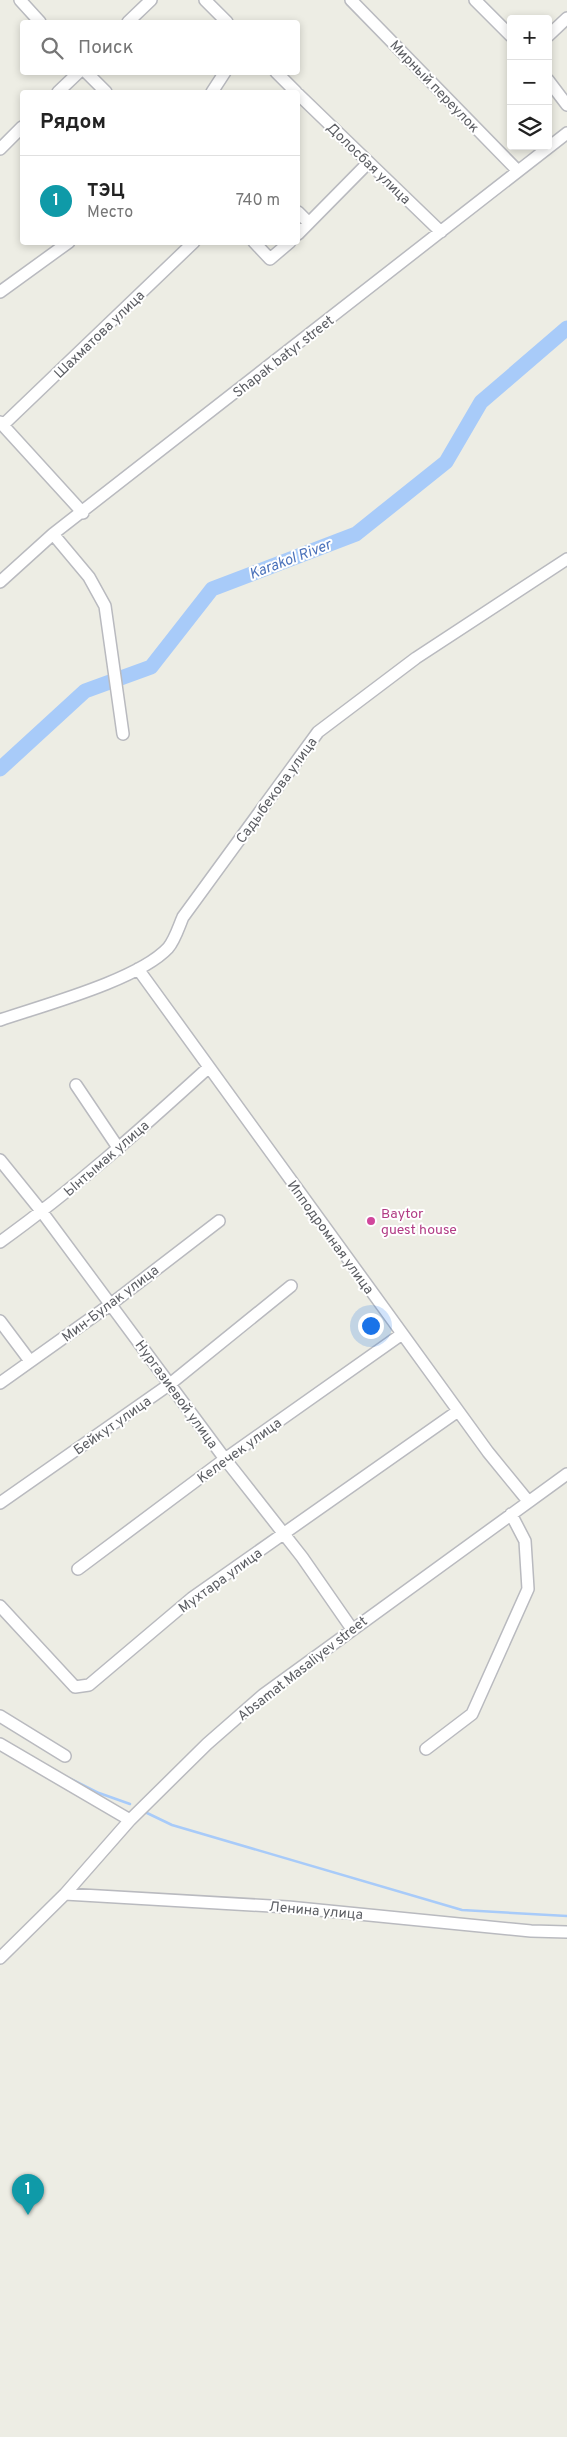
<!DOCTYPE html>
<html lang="ru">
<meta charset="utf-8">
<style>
:root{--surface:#fff;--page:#f6f6f6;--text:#222;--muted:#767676;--line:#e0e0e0;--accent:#d93025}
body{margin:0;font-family:Overpass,sans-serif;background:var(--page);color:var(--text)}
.controls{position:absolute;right:15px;top:15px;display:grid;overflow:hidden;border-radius:5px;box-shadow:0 2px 8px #0003}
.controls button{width:45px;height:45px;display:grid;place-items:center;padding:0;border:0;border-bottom:1px solid var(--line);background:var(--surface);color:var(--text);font:25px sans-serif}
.you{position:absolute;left:370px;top:1325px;width:18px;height:18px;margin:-12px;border:4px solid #fff;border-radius:50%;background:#1a73e8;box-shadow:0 0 0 8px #1a73e833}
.badge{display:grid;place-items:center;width:32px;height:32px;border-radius:50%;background:var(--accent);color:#fff;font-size:16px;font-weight:700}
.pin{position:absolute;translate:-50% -41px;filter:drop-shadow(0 1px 2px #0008)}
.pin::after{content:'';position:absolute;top:26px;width:18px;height:15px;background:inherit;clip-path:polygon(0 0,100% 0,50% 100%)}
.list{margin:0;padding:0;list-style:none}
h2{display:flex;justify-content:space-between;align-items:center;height:65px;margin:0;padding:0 20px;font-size:21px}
h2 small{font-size:16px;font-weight:400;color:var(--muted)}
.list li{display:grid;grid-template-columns:32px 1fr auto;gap:15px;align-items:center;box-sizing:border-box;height:90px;padding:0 20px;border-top:1px solid var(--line)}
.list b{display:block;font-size:19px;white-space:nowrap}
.list p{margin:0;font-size:16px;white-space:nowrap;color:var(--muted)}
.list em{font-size:16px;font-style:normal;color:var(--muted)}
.icon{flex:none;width:28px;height:28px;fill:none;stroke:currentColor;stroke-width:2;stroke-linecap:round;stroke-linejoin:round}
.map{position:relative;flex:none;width:567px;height:2437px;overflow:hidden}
.search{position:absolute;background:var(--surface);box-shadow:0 2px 8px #0003;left:20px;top:20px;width:280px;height:55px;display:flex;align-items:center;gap:12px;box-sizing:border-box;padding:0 18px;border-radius:5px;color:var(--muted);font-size:19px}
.panel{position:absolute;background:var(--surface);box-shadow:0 2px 8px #0003;left:20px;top:90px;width:280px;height:155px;border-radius:5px}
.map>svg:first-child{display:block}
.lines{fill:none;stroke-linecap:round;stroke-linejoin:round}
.stream{stroke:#a8cbf9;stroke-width:2.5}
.river{stroke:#a8cbf9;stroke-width:15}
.minor-casing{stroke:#b9babf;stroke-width:14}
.minor{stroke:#fff;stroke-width:11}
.hotel-dot{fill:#d1479c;stroke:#fff;stroke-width:2}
.labels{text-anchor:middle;stroke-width:4;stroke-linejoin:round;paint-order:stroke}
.street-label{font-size:14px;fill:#5c5e63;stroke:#fff}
.hotel-label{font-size:14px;fill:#b23c85;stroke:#fff;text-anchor:start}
.water-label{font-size:15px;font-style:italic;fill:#4c73bb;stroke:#fff}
</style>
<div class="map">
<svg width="567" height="2437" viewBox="0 0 567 2437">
<rect width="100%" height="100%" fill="#edede4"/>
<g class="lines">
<path class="stream" d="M65,1776L99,1793L130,1804
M147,1813L172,1825L462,1910L567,1916"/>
<path class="river" d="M0,769L85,691L151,667L212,589L356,534L446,462L481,402L567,328"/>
<g class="minor-casing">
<path id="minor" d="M20,0L40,22
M205,0L227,22
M351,0L518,171
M475,0L511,36
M128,22L151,0
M548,36L567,18
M86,72L106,92
M276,72L296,92
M548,80L567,105
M58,92L79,72
M212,92L225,72
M298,94L441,232
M0,149L22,127
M298,212L308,222
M298,234L368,163
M254,242L270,259L290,242
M0,292L69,242
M0,422L83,513
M3,425L194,242
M53,534L89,577L105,606L123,734
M0,582L53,534L567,133
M138,969L488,1452L528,1501
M0,1020C44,1005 138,980 168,948C175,940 179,926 183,917L318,732L416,658L567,559
M76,1085L119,1149
M0,1160L42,1212L225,1459L302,1557L352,1629
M0,1242C74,1189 141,1129 208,1068
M0,1321L30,1361
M0,1383L111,1304L219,1221
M0,1503L170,1384L291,1286
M78,1569L225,1459L402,1334
M0,1606L75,1687L89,1685L192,1598L458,1411
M0,1716L65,1756
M0,1744L130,1820
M426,1749L472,1714L528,1589L525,1541L511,1514
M65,1894L288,1907L531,1931L567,1932
M0,1958L65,1894L130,1820L207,1744L263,1695L567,1474"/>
</g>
<use href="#minor" class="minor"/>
</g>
<circle class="hotel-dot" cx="371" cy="1221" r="5"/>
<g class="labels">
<g class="street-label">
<text transform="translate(435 86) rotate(46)" y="5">Мирный переулок</text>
<text transform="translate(369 163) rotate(44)" y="5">Долосбая улица</text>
<text transform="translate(99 334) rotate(-44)" y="5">Шахматова улица</text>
<text transform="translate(283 356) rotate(-38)" y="5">Shapak batyr street</text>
<text transform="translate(276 790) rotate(-54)" y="5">Садыбекова улица</text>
<text transform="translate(106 1158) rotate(-41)" y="5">Ынтымак улица</text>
<text transform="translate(331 1237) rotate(54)" y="5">Ипподромная улица</text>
<text transform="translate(110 1303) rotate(-37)" y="5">Мин-Булак улица</text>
<text transform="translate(177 1394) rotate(54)" y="5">Нургазиевой улица</text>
<text transform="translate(112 1425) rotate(-35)" y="5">Бейкут улица</text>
<text transform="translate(239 1450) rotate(-36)" y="5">Келечек улица</text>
<text transform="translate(220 1580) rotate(-36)" y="5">Мухтара улица</text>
<text transform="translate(302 1668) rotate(-38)" y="5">Absamat Masaliyev street</text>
<text transform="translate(316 1910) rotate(5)" y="5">Ленина улица</text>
</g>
<g class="hotel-label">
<text x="381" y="1218">Baytor<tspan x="381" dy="16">guest house</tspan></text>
</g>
<g class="water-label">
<text transform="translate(290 559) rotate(-21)" y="5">Karakol River</text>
</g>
</g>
</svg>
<div class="controls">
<button>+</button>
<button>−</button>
<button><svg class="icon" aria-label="layers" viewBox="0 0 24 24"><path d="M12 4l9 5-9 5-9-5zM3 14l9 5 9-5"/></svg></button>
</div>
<div class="you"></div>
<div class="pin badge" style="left:28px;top:2215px;background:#0f9aa8">1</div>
<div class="search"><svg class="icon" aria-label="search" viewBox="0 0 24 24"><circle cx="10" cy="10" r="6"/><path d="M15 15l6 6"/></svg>Поиск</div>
<section class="panel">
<h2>Рядом<small></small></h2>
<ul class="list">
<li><span class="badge" style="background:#0f9aa8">1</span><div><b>ТЭЦ</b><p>Место</p></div><em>740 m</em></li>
</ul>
</section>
</div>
